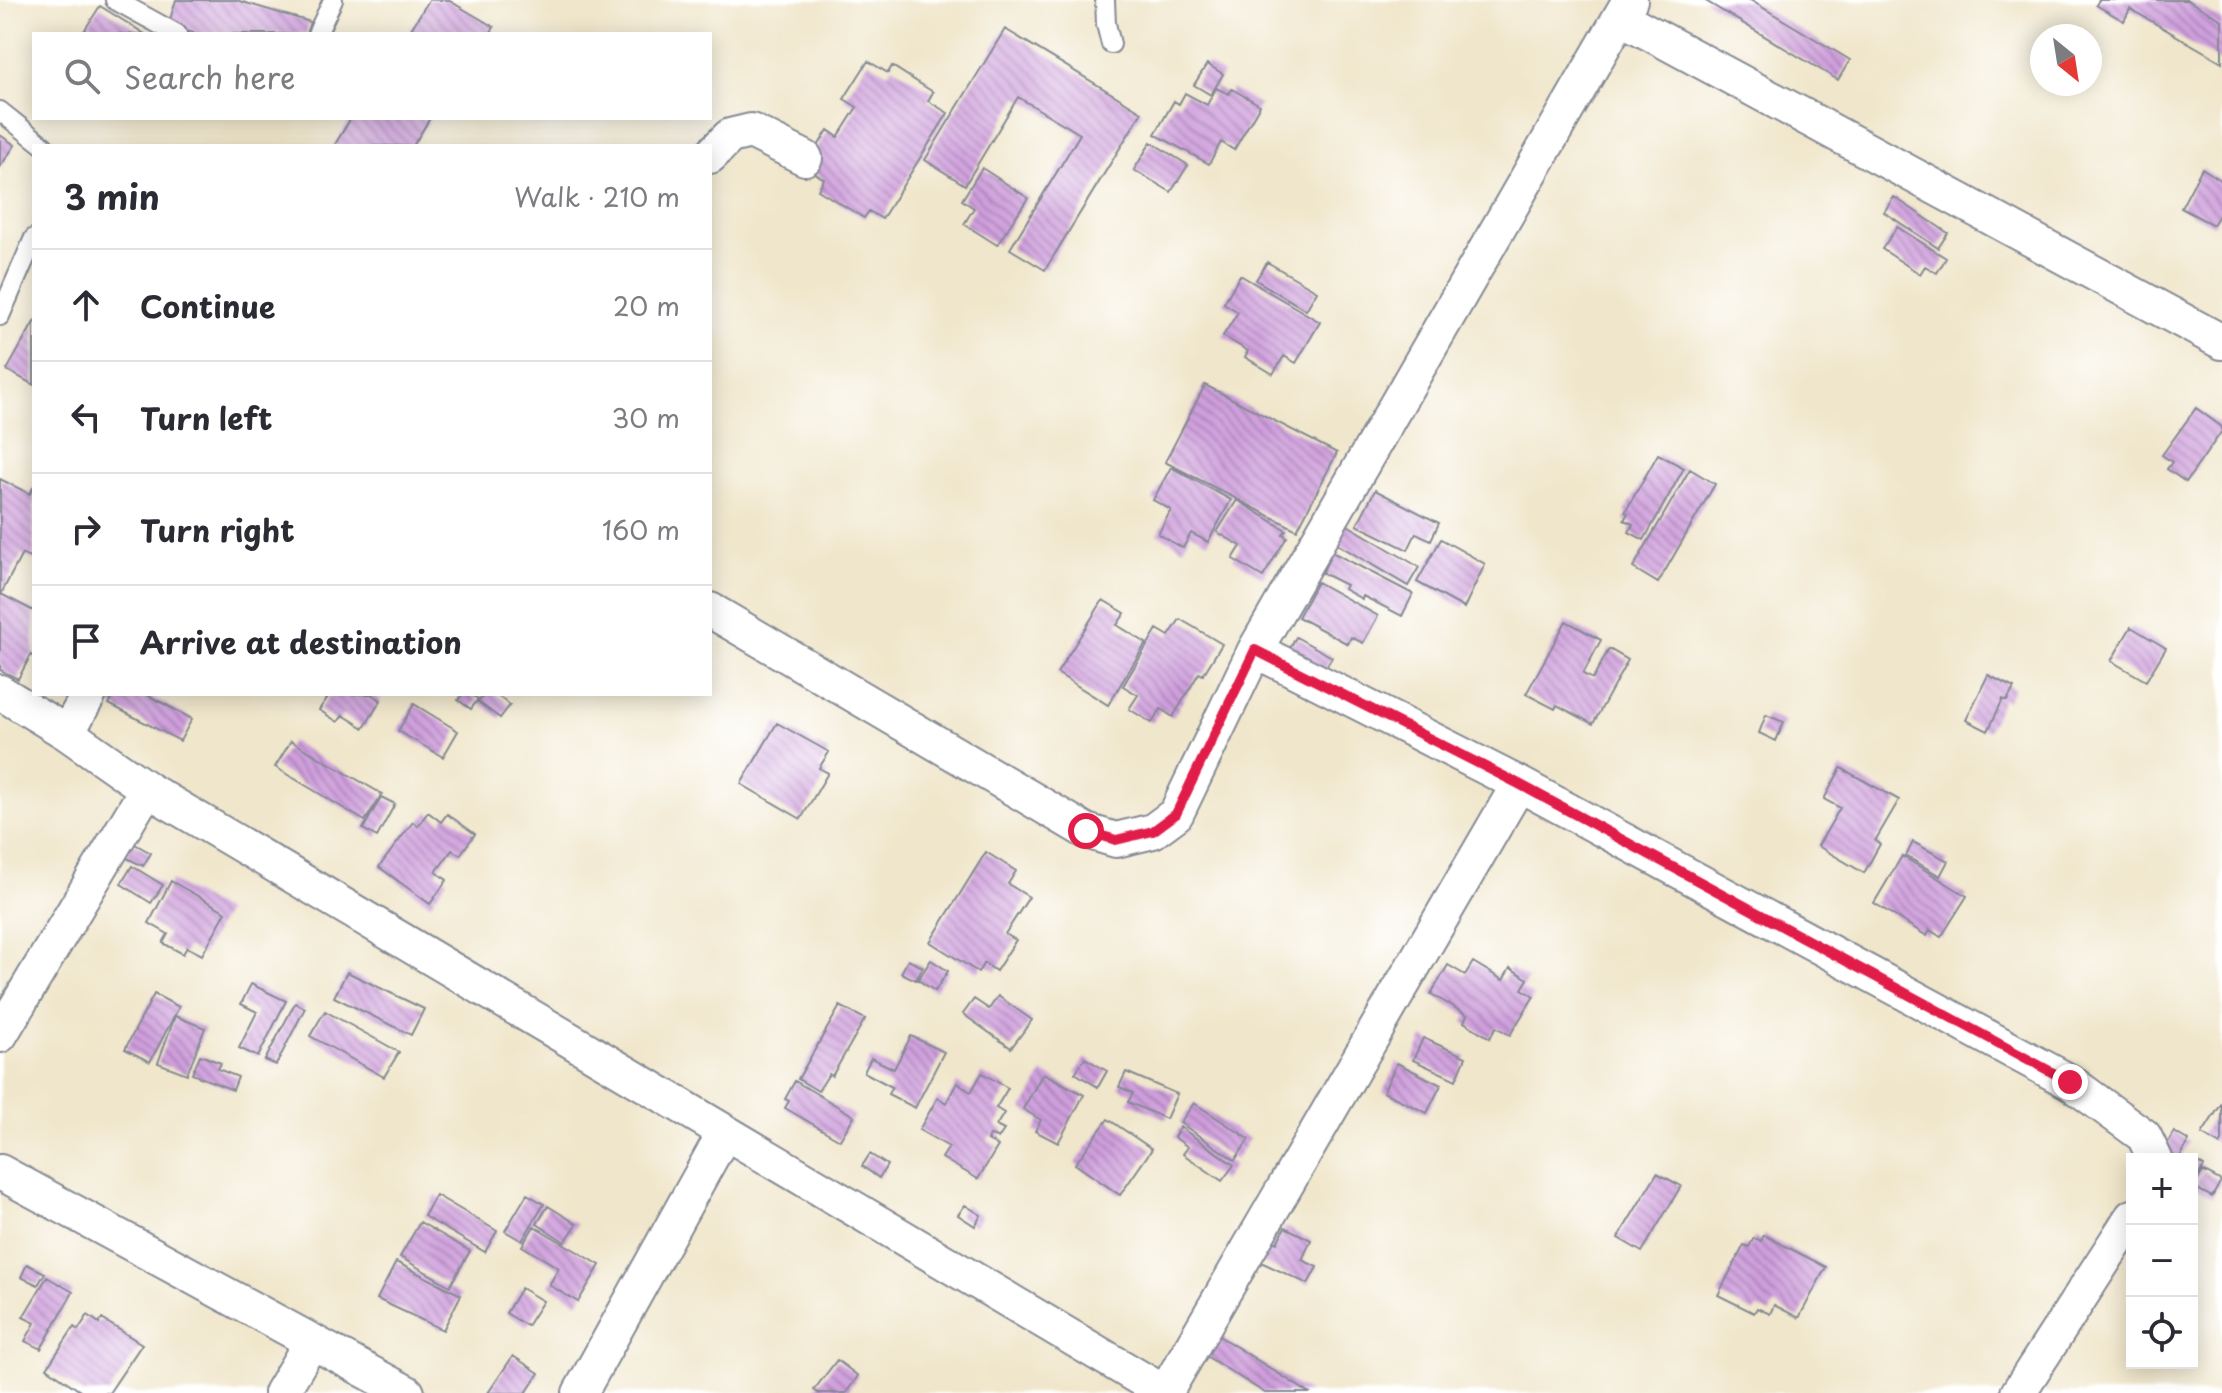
<!DOCTYPE html>
<meta charset="utf-8">
<style>
:root{--surface:#fff;--page:#f7f7f7;--text:#2b2b33;--muted:#7c7c81;--line:#e1e1e2}
body{margin:0;font-family:"Playpen Sans",sans-serif;background:var(--page);color:var(--text)}
.controls{position:absolute;right:24px;bottom:24px;display:grid;overflow:hidden;border-radius:0px;box-shadow:0 4px 20px #0003}
.controls button{width:72px;height:72px;display:grid;place-items:center;padding:0;border:0;border-bottom:2px solid var(--line);background:var(--surface);color:var(--text);font:40px sans-serif}
.compass{position:absolute;left:2030px;top:24px;width:72px;height:72px;border-radius:50%;background:var(--surface);box-shadow:0 4px 20px #0003;rotate:150deg}
.stop{position:absolute;width:24px;height:24px;margin:-18px;border:6px solid #e11d48;border-radius:50%;background:#fff}
.stop.end{background:#e11d48;border-color:#fff;box-shadow:0 2px 8px #0008}
.list{margin:0;padding:0;list-style:none}
h2{display:flex;justify-content:space-between;align-items:center;height:104px;margin:0;padding:0 32px;font-size:34px}
h2 small{font-size:26px;font-weight:400;color:var(--muted)}
.list li{display:grid;grid-template-columns:52px 1fr auto;gap:24px;align-items:center;box-sizing:border-box;height:112px;padding:0 32px;border-top:2px solid var(--line)}
.list b{display:block;font-size:30px;white-space:nowrap}
.list em{font-size:26px;font-style:normal;color:var(--muted)}
.icon{flex:none;width:44px;height:44px;fill:none;stroke:currentColor;stroke-width:2;stroke-linecap:round;stroke-linejoin:round}
.map{position:relative;flex:none;width:2222px;height:1393px;overflow:hidden}
.search{position:absolute;background:var(--surface);box-shadow:0 4px 20px #0003;left:32px;top:32px;width:680px;height:88px;display:flex;align-items:center;gap:20px;box-sizing:border-box;padding:0 28px;border-radius:0px;color:var(--muted);font-size:30px}
.panel{position:absolute;background:var(--surface);box-shadow:0 4px 20px #0003;left:32px;top:144px;width:680px;height:552px;border-radius:0px}
.map>svg:first-child{display:block}
.building{fill:url(#building-back-hatch)}
.lines{fill:none;stroke-linecap:round;stroke-linejoin:round}
.lane-casing{stroke:#868a94;stroke-width:22}
.street-casing{stroke:#868a94;stroke-width:38}
.lane{stroke:#fff;stroke-width:18}
.street{stroke:#fff;stroke-width:34}
.route{stroke:#e11d48;stroke-width:10}
</style>
<div class="map">
<svg width="2222" height="1393" viewBox="0 0 2222 1393">
<defs>
<pattern id="building-back-hatch" width="6" height="6" patternUnits="userSpaceOnUse" patternTransform="scale(2)"><rect width="6" height="6" fill="#cf9edc"/><path d="M-1 5l2 2M0 0l6 6M5-1l2 2" fill="none" stroke="#a781b6"/></pattern>
</defs>
<rect width="100%" height="100%" fill="#fff"/>
<filter id="ink" filterUnits="userSpaceOnUse"><feTurbulence type="fractalNoise" baseFrequency=".0125" numOctaves="2"/><feDisplacementMap in="SourceGraphic" scale="16" xChannelSelector="R" yChannelSelector="G"/><feConvolveMatrix kernelMatrix="1 2 1 2 8 2 1 2 1" color-interpolation-filters="sRGB"/></filter>
<filter id="wash" filterUnits="userSpaceOnUse"><feTurbulence type="fractalNoise" baseFrequency=".006" numOctaves="4" result="noise"/><feDisplacementMap in="SourceGraphic" scale="32" xChannelSelector="R" yChannelSelector="G"/><feGaussianBlur stdDeviation="1.8" result="paint"/><feColorMatrix in="noise" values="0 0 0 0 0 0 0 0 0 0 0 0 0 0 0 0 0 1.4 0 .05"/><feComposite in="paint" operator="in"/></filter>
<g filter="url(#wash)">
<rect width="100%" height="100%" fill="#f0e6cb"/>
<g id="blocks">
<path class="building" d="M176,0H236L310,22L306,34H197L168,26Z
M429,0H448L494,27L490,34H408Z
M1704,0H1750L1850,60L1838,80Z
M2099,0H2187L2222,20V62L2130,9L2124,21L2096,5Z
M100,6L145,34H82Z
M1005,29L1142,112L1045,270L1010,249L1080,134L1018,97L965,185L925,160Z
M868,61L888,73L892,66L933,92L928,101L948,113L882,219L869,211L864,218L818,190L824,179L805,167L828,130L838,137L857,107L844,99Z
M1207,64L1223,74L1211,95L1194,85Z
M1216,88L1229,94L1232,89L1260,105L1234,150L1221,142L1209,164L1155,134L1174,101L1179,104L1185,93L1207,105Z
M351,118H430L413,146H334Z
M0,135L15,145L0,167Z
M1151,142L1188,165L1171,192L1134,170Z
M982,168L1028,198L997,245L964,224L974,208L962,200Z
M2202,168L2222,181V210L2213,225L2181,208Z
M1894,197L1948,233L1938,248L1884,212Z
M1897,227L1946,258L1937,273L1925,266L1920,274L1882,249Z
M1267,262L1317,291L1306,310L1256,280Z
M1240,275L1320,322L1296,363L1284,356L1273,374L1245,357L1248,351L1223,336L1238,312L1224,303Z
M34,322V385L7,370Z
M1205,385L1337,453L1297,530L1165,462Z
M2196,408L2222,427V431L2186,482L2167,469L2172,462L2162,455Z
M1658,454L1684,468L1644,540L1629,532L1633,524L1624,520L1628,513L1625,512Z
M1171,467L1231,500L1208,542L1191,533L1183,548L1158,534L1171,510L1153,500Z
M1690,469L1715,484L1658,583L1633,568Z
M0,479L30,494L34,486V560L22,554L1,594L34,611V657L31,655L18,679L0,670Z
M1375,490L1439,523L1431,540L1416,533L1408,550L1357,525Z
M1237,500L1286,530L1283,534L1287,537L1263,577L1233,559L1241,546L1217,532Z
M1344,523L1419,567L1408,586L1332,541Z
M1441,539L1485,564L1464,608L1417,582Z
M1332,552L1413,594L1402,616L1363,596L1362,599L1344,589L1346,585L1322,573Z
M1317,582L1378,616L1363,643L1351,637L1348,644L1298,617Z
M1103,600L1125,613L1117,625L1146,643L1108,705L1057,673Z
M1180,619L1222,644L1203,675L1199,673L1173,717L1161,709L1152,723L1129,709L1138,695L1123,686L1157,629L1169,636Z
M1566,621L1601,640L1583,674L1593,679L1609,649L1628,660L1593,724L1557,705L1555,709L1526,694Z
M2131,627L2166,648L2146,681L2111,661Z
M1296,637L1332,657L1320,677L1285,657Z
M1988,675L2014,688L2007,701L2003,699L1988,731L1966,720Z
M115,694H146L192,719L180,741L109,704Z
M330,694H371L381,700L364,728L343,715L338,722L319,710Z
M463,694H471L478,699L471,709L458,700Z
M485,694H495L510,705L500,718L478,702Z
M414,704L458,731L443,757L398,731Z
M1766,715L1784,722L1776,741L1759,733Z
M777,723L829,752L819,768L828,773L801,819L741,784Z
M291,741L382,794L365,821L275,767Z
M1841,768L1899,800L1875,841L1880,844L1864,873L1818,846L1840,808L1824,799Z
M381,797L395,804L377,837L363,829Z
M428,812L441,822L447,814L475,834L460,855L452,850L436,872L447,880L430,904L379,867L413,822L418,826Z
M1913,842L1948,861L1940,876L1906,856Z
M133,843L151,853L143,866L125,857Z
M986,852L1016,871L1008,884L1029,897L1005,934L1016,940L996,971L984,963L978,972L930,942Z
M1902,856L1967,896L1941,937L1930,930L1927,936L1874,903Z
M132,866L163,885L151,903L121,884Z
M171,881L226,912L202,955L187,947L183,954L163,943L168,934L149,923Z
M908,960L923,967L916,980L901,973Z
M931,960L948,971L935,991L918,980Z
M1473,962L1503,980L1510,968L1528,979L1522,989L1534,996L1510,1035L1496,1027L1490,1038L1464,1022L1467,1015L1431,994L1448,965L1465,975Z
M347,972L424,1009L411,1035L334,997Z
M251,984L286,1001L258,1057L239,1048L257,1012L241,1004Z
M154,994L179,1007L150,1062L125,1049Z
M998,996L1032,1020L1011,1048L963,1014L974,999L989,1009Z
M295,1003L305,1008L276,1065L265,1060Z
M840,1006L865,1019L832,1076L829,1074L818,1091L798,1079Z
M325,1011L399,1052L384,1077L310,1036Z
M175,1016L205,1028L187,1074L158,1063Z
M911,1036L944,1052L915,1108L888,1094L892,1087L864,1072L871,1058L894,1069Z
M1423,1038L1466,1057L1456,1080L1413,1060Z
M200,1055L221,1063L218,1069L238,1077L233,1090L192,1074Z
M1085,1058L1107,1071L1098,1087L1075,1073Z
M1397,1063L1441,1085L1427,1113L1383,1092Z
M1126,1072L1177,1094L1166,1119L1128,1102L1133,1093L1119,1087Z
M982,1073L1008,1088L996,1108L1004,1113L996,1126L1004,1130L998,1139L990,1135L988,1140L998,1146L978,1179L942,1158L949,1147L919,1130L938,1097L946,1103L957,1083L971,1092Z
M1043,1073L1084,1095L1058,1143L1035,1131L1041,1120L1023,1109Z
M795,1081L854,1116L840,1140L785,1108L789,1101L785,1099Z
M1194,1103L1249,1139L1235,1160L1180,1123Z
M2222,1103V1142L2220,1145L2202,1134Z
M1108,1119L1152,1149L1120,1195L1075,1164Z
M1180,1127L1234,1165L1222,1181L1183,1154L1188,1147L1174,1137Z
M2174,1132L2189,1141L2179,1159L2163,1151Z
M870,1154L887,1165L879,1178L862,1166Z
M2192,1159L2204,1166L2192,1187Z
M2203,1171L2221,1181L2212,1197L2194,1187Z
M1657,1173L1681,1186L1642,1252L1618,1238Z
M527,1194L544,1204L522,1241L505,1231Z
M436,1195L497,1231L485,1252L424,1216Z
M965,1205L981,1215L975,1226L958,1215Z
M548,1206L577,1224L565,1242L537,1224Z
M420,1222L470,1251L450,1286L400,1257Z
M534,1226L600,1265L578,1302L549,1285L559,1268L522,1246Z
M1285,1227L1311,1240L1302,1260L1317,1267L1308,1284L1252,1258L1262,1236L1277,1243Z
M1764,1235L1826,1267L1799,1318L1774,1305L1770,1314L1757,1308L1754,1313L1718,1295L1744,1245L1749,1247L1754,1238L1761,1241Z
M396,1262L461,1295L443,1330L377,1299Z
M27,1264L45,1273L38,1285L21,1277Z
M47,1277L73,1292L41,1349L25,1341L35,1323L23,1317Z
M521,1288L543,1301L527,1326L506,1313Z
M88,1315L99,1323L102,1319L142,1344L109,1393H83L47,1368L74,1327L78,1330Z
M1208,1329L1309,1393H1265L1195,1349Z
M513,1356L539,1373L526,1393H488Z
M837,1360L858,1376L846,1393H818L814,1390Z"/>
</g>
</g>
<g filter="url(#ink)">
<use href="#blocks" fill-opacity="0" stroke="#868a94" stroke-width="2"/>
<g class="lines">
<g class="lane-casing">
<path id="lane" d="M115,0L177,34
M1105,0L1106,24L1111,44
M317,34L333,0
M0,111L44,146
M0,316L34,238"/>
</g>
<g class="street-casing">
<path id="street" d="M1620,17L2222,342
M710,156L730,136L751,131L805,158
M710,610L1086,831L1116,840L1153,831L1176,814L1255,650L1630,0
M1255,650L1519,784L2070,1082L2144,1136L2155,1159
M0,692L67,733L147,789L1165,1393L1519,784
M67,733L89,694
M0,1035L147,789
M0,1172L407,1393
M281,1393L312,1341
M580,1393L725,1132
M2018,1393L2132,1217"/>
</g>
<use href="#lane" class="lane"/>
<use href="#street" class="street"/>
</g>
</g>
<g class="lines" filter="url(#ink)">
<path class="route" d="M1086,831L1116,840L1153,831L1176,814L1255,650L1519,784L2070,1082"/>
</g>
</svg>
<div class="controls">
<button>+</button>
<button>−</button>
<button><svg class="icon" aria-label="locate" viewBox="0 0 24 24"><circle cx="12" cy="12" r="6"/><path d="M12 2v4M12 18v4M2 12h4M18 12h4"/></svg></button>
</div>
<svg class="compass" viewBox="-18 -18 36 36"><path d="M0-13l5 13h-10z" fill="#e53935"/><path d="M0 13l5-13h-10z" fill="#7c7c81"/></svg>
<div class="stop" style="left:1086px;top:831px"></div>
<div class="stop end" style="left:2070px;top:1082px"></div>
<div class="search"><svg class="icon" aria-label="search" viewBox="0 0 24 24"><circle cx="10" cy="10" r="6"/><path d="M15 15l6 6"/></svg>Search here</div>
<section class="panel">
<h2>3 min<small>Walk · 210 m</small></h2>
<ul class="list">
<li><svg class="icon" aria-label="ahead" viewBox="0 0 24 24"><path d="M12 20V5M6 11l6-6 6 6"/></svg><div><b>Continue</b></div><em>20 m</em></li>
<li><svg class="icon" aria-label="left" viewBox="0 0 24 24"><path d="M17 20v-9H6M10 6l-5 5 5 5"/></svg><div><b>Turn left</b></div><em>30 m</em></li>
<li><svg class="icon" aria-label="right" viewBox="0 0 24 24"><path d="M7 20v-9h11M14 6l5 5-5 5"/></svg><div><b>Turn right</b></div><em>160 m</em></li>
<li><svg class="icon" aria-label="arrive" viewBox="0 0 24 24"><path d="M6 21V4h12l-3 4 3 4H6"/></svg><div><b>Arrive at destination</b></div></li>
</ul>
</section>
</div>
